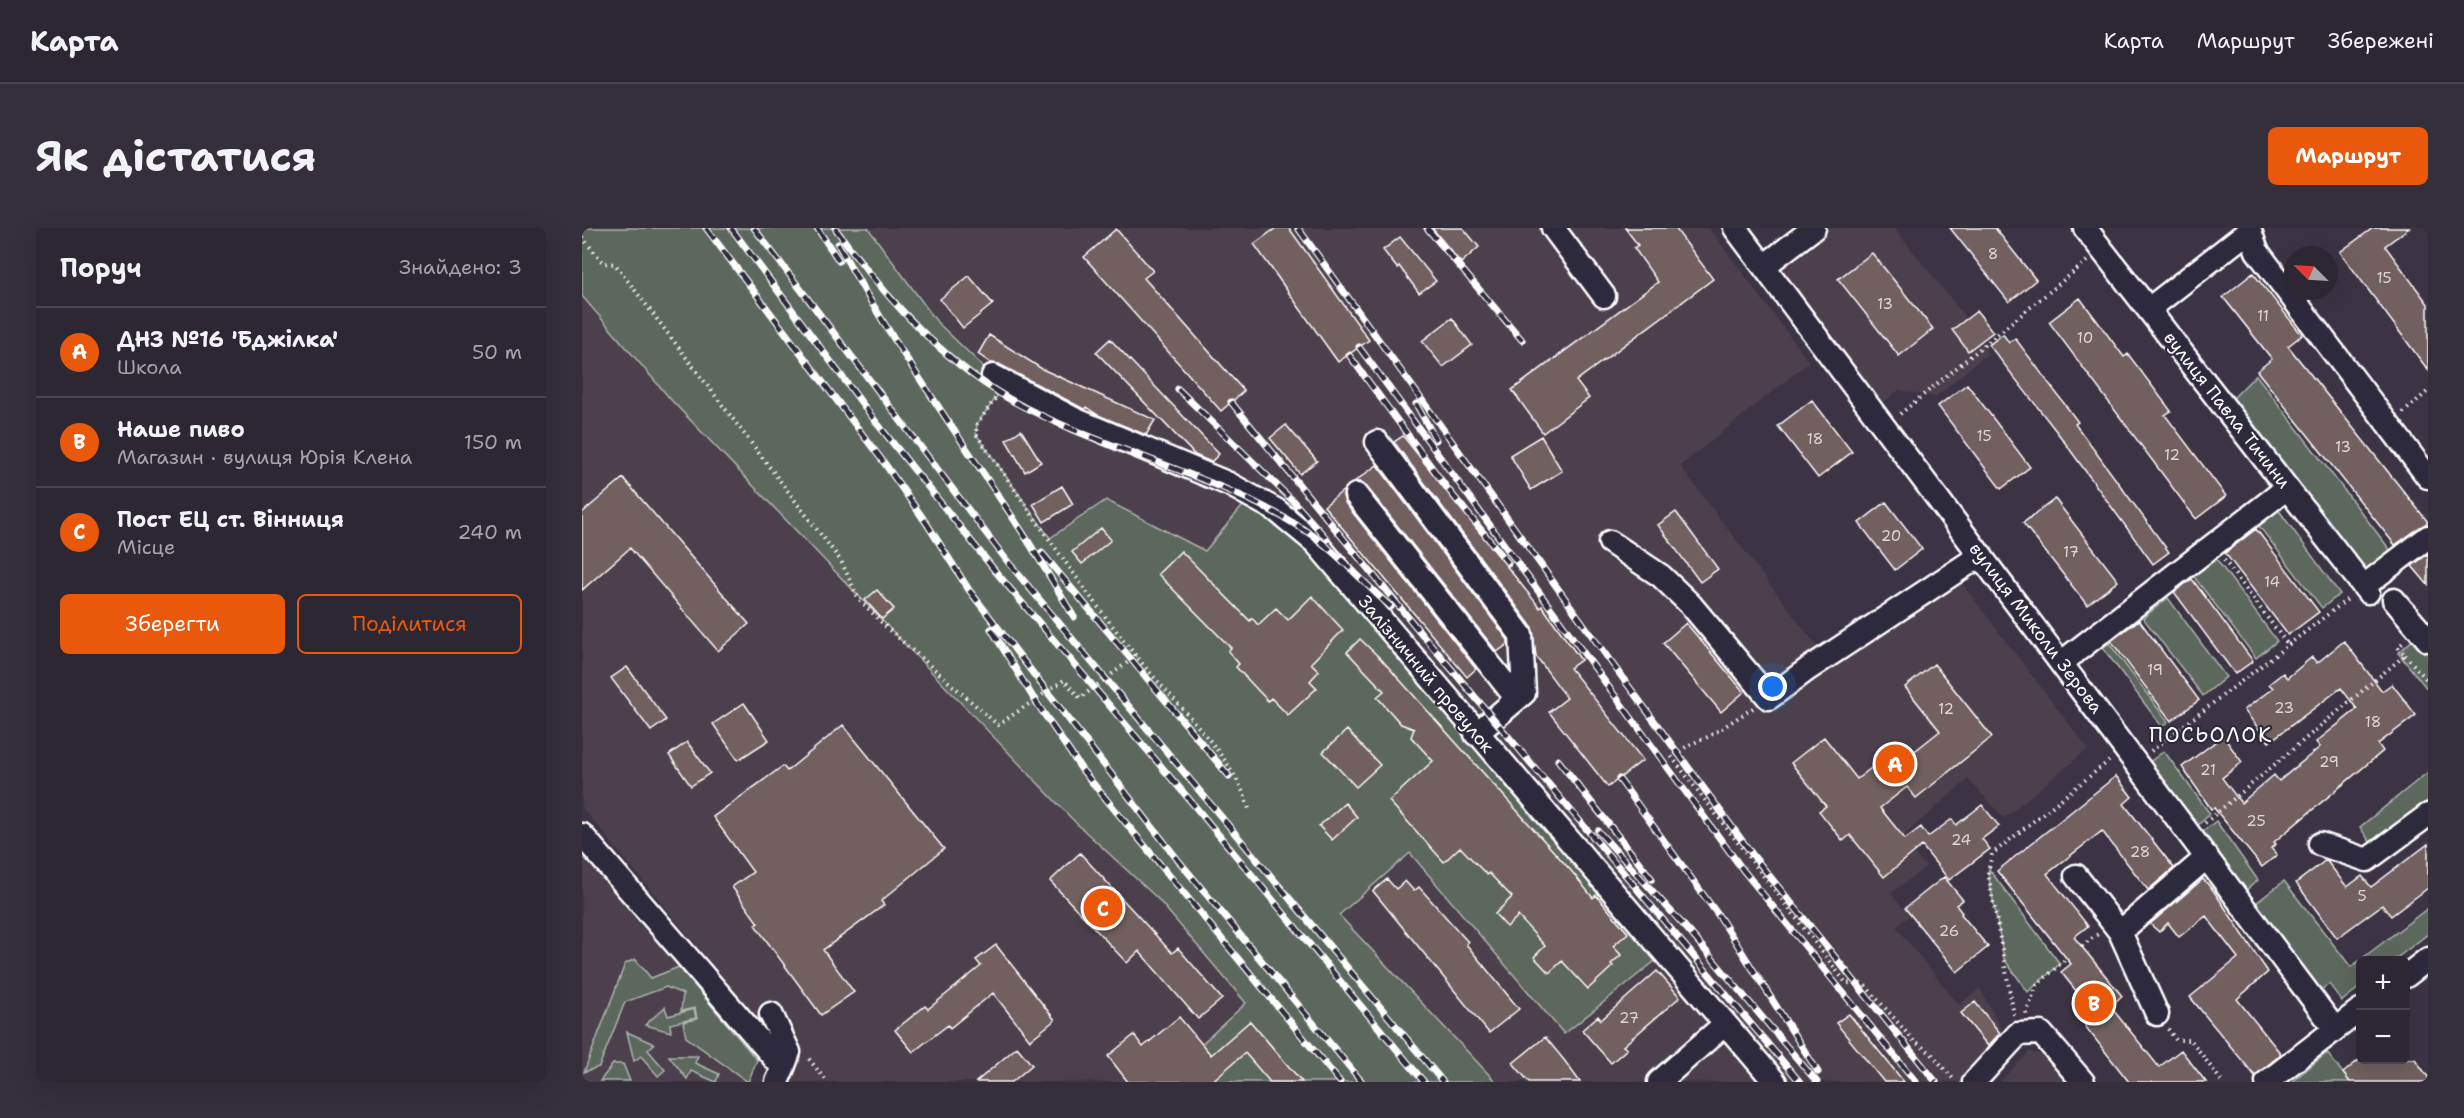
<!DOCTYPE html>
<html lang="uk">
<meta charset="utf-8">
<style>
:root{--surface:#2d2733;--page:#352f3b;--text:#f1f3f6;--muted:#a7a5ac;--line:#48444e;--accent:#ea580c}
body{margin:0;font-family:"Shantell Sans",sans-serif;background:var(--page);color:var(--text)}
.controls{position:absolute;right:18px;bottom:18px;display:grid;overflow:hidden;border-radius:9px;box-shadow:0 6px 24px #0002}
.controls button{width:54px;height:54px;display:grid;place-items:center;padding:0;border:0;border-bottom:2px solid var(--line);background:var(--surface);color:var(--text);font:30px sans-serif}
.compass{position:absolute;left:1702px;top:18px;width:54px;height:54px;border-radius:50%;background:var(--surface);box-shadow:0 6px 24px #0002;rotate:294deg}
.you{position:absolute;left:1191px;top:459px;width:21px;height:21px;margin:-15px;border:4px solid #fff;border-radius:50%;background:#1a73e8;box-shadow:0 0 0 9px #1a73e833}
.badge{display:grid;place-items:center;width:39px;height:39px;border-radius:50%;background:var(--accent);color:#fff;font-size:20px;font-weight:700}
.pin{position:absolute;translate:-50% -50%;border:3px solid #fff;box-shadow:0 2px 6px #0006}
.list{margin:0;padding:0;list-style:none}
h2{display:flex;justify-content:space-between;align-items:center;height:78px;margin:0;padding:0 24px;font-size:26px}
h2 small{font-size:20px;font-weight:400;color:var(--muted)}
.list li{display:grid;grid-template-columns:39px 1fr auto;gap:18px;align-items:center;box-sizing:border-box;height:90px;padding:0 24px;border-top:2px solid var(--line)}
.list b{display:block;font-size:22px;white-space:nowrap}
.list p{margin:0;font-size:20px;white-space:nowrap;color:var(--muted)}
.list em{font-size:20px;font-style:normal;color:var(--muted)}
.actions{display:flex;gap:12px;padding:18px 24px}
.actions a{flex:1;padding:14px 0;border:2px solid var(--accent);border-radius:9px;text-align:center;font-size:21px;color:var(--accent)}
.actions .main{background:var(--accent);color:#fff}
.map{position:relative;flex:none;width:1846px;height:854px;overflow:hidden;border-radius:9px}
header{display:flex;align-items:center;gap:36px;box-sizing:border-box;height:84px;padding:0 30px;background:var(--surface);border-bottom:2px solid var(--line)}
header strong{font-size:28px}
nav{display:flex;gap:33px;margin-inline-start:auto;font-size:21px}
.intro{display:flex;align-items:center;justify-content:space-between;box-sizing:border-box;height:144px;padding:0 36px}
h1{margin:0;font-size:42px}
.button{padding:15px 27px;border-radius:9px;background:var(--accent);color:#fff;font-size:21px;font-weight:700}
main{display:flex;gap:36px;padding:0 36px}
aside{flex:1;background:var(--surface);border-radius:9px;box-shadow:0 6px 24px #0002}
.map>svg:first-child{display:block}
.built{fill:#4c414c}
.green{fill:#5c685d;stroke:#aeb4ae;stroke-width:1.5}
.building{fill:#725e5f;stroke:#fff;stroke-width:1.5}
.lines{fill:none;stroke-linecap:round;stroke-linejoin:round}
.minor-casing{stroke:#fff;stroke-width:27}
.path{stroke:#fff;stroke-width:4;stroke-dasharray:1.5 4.5;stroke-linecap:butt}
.minor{stroke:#2f2a3d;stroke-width:22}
.rail-casing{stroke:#fff;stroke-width:7}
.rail{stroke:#2f2a3d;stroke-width:4.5;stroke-dasharray:14;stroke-linecap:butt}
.labels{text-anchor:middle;stroke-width:4.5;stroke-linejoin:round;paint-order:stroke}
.number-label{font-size:15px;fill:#dcd7d7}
.street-label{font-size:18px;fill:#fff;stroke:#2f2a3d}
.quarter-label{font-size:21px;letter-spacing:1.5px;fill:#fff;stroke:#2f2a3d}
</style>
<header>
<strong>Карта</strong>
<nav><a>Карта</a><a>Маршрут</a><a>Збережені</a></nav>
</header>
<div class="intro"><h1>Як дістатися</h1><a class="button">Маршрут</a></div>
<main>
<aside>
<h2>Поруч<small>Знайдено: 3</small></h2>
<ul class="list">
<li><span class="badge">A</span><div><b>ДНЗ №16 'Бджілка'</b><p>Школа</p></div><em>50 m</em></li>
<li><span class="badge">B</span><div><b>Наше пиво</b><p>Магазин · вулиця Юрія Клена</p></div><em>150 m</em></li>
<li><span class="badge">C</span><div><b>Пост ЕЦ ст. Вінниця</b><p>Місце</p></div><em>240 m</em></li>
</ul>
<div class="actions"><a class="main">Зберегти</a><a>Поділитися</a></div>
</aside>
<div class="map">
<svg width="1846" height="854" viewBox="0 0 1846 854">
<rect width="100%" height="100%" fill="#3c3444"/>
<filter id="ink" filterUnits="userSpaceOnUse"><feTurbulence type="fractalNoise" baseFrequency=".0167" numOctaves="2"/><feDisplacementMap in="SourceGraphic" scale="12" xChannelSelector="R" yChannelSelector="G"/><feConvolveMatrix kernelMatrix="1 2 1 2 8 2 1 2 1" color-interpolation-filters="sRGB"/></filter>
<g filter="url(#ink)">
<path class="built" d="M286,0H1127L1227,134L1098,238L1243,429L1372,345L1506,521L1422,590L1386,551L1319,610L1344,639L1309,665L1327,688L1314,699L1377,777L1398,760L1421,805L1418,814L1377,854H914L756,687L828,625L982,806L669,268L623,323L524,273L468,311L394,206L395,196L424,155L411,148L355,94Z
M1215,0H1312L1378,82L1406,125L1353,169L1317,162L1298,177L1182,25Z
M0,68L91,174L494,595L575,670L664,775L736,854H195L188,806L0,579Z
M0,624L175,832L166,854H0Z
M1447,824L1465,827L1488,854H1418Z"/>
<path class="green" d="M0,0H286L355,94L411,148L424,156L395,196L394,206L468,310L524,272L623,323L669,268L698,285L1083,725L982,806L828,625L757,687L914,854H589L584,849L664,775L575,670L494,595L91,174L0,68Z
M1674,147L1812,327L1787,349L1649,172Z
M1693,277L1758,366L1740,380L1673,293Z
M1632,328L1695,413L1674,430L1609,345Z
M1586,370L1644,449L1621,468L1561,390Z
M1836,407L1846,419V462L1816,425Z
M1527,415L1586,494L1580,499L1521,420Z
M1582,523L1628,586L1614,599L1565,536Z
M1846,544V572L1790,617L1778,599Z
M1634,593L1676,652L1663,663L1619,605Z
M1407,641L1478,736L1446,764L1422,731L1406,645Z
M1702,653L1769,739L1846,680V706L1812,732H1778V759L1760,773L1747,756L1739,762L1673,676Z
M53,731L69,750L97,739L175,832L166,854L104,809L101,794L115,791L113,780L99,783L101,766L84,759L43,774L17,839L2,844L43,736Z
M83,779L86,788L112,781L114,790L88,796L89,804L63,797Z
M45,804L72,816L66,822L83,842L76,848L59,828L52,833Z
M1745,825L1768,854H1711L1713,851Z
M87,828H116L113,835L137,846L134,854L109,843L105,851Z
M31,836H41L48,853H18Z"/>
<path class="building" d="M694,0H707L787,112L756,134L672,16Z
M850,0H881L897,19L879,35Z
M1043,0H1093L1131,51L994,153L1007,170L961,205L930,162L1076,54L1052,20L1056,17Z
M1368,0H1413L1454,52L1427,74Z
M1791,0H1827L1803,18L1846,76V142L1758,24Z
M534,1L571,43L562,50L662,163L639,183L502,29Z
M818,9L854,53L837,65L817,38L815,40L801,22Z
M1290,25L1351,101L1317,128L1256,51Z
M1671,45L1720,107L1706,118L1846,294L1813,317L1675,143L1690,131L1641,69Z
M387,48L411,76L381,100L358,71Z
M1498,70L1542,129L1546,126L1589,183L1583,187L1644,268L1614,291L1467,94Z
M1395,83L1411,104L1386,123L1370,102Z
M870,90L890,117L861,139L840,113Z
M1421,106L1427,115L1433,110L1496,194L1493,196L1587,324L1571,336L1478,208L1407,117Z
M407,107L460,141L573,192L564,207L516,187L504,179L503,181L500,180L417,136L409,135L396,126Z
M528,111L637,226L629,234L613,227L514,124Z
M1385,156L1448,239L1419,261L1356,178Z
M1230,172L1270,224L1236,250L1196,198Z
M704,197L735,233L718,246L688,210Z
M439,202L459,234L443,244L424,212Z
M821,208L958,380L960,378L999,432L988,440L1061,532L1026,559L967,484L985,470L954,428L950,399L812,214Z
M959,208L980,243L949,262L928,227Z
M795,237L926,412V416L915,424L785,259L778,254H772Z
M41,250L167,396L136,423L48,320L0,362V285Z
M480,258L491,276L462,294L451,276Z
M762,262L761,268L763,275L894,441L885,449L742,278Z
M1473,271L1536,353L1505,377L1441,295Z
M1304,274L1340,321L1313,342L1277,295Z
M1094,284L1136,341L1118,354L1076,297Z
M519,300L529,312L500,336L490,324Z
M1674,301L1737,384L1706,407L1643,325Z
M599,323L668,393L670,390L676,397L694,380L706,392L730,368L761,402L729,435L737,443L728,453L735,460L706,487L689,470L686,473L654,439L657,436L646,423L649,420L576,346Z
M1846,326V357L1830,338Z
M1610,351L1671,433L1653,446L1592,364Z
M295,362L312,381L300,391L283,372Z
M1557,392L1617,472L1589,493L1529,413Z
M1104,395L1162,464L1139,484L1081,415Z
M778,411L799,431L991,645L1011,670L1014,667L1046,705L1031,718L1039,727L1029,736L1031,738L1006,761L980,733L967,745L952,729L963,718L936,688L925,699L913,686L930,669L907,645L905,647L878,619L862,634L807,573L851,533L829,509L832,501L819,496L795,469L802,463L765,424Z
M1762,413L1800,463L1810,456L1834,487L1796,516L1801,523L1692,614L1694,616L1689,620L1695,627L1680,639L1632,580L1629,581L1600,539L1641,508L1660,534L1640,550L1659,575L1692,547L1697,553L1738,519L1734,514L1775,481L1759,460L1687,514L1662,482L1691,460L1687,456L1701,445L1705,450L1730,429L1735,435Z
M1352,436L1410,509L1334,570L1325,559L1298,580L1323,611L1339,599L1346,609L1370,591L1374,597L1400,577L1417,598L1400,611L1408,621L1367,652L1340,618L1302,649L1268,607L1261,613L1237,583L1244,578L1209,535L1242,509L1275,551L1302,530L1310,541L1358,503L1323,459Z
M45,439L84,492L69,503L29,450Z
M162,475L187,512L156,532L131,496Z
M261,497L362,621L299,673L302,677L241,722L272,764L239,787L173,697L176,695L150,659L171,644L131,589L201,538L205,543Z
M765,502L798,537L774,559L741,524Z
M105,514L128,545L109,558L87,527Z
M1534,548L1550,569L1542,576L1592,640L1566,662L1520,603L1465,646L1506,698L1492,709L1540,768L1528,778L1577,839L1599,822L1624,854H1547L1503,798L1515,789L1479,744L1489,736L1415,643Z
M763,575L775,589L750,612L737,598Z
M1846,616V660L1809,688L1800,677L1755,710L1714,655L1744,632L1765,659L1780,648L1789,659Z
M498,625L590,725L596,720L640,771L616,791L557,723L545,735L468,653Z
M1362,649L1381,672L1374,677L1380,685L1379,686L1406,719L1375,744L1323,680Z
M805,651L814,661L823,653L832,663L837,659L886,714L884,716L937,781L907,805L791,663Z
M1621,651L1631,662L1686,744L1655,771L1699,826L1673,848L1608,769L1656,730L1624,688L1597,709L1586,695L1577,704L1568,696Z
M414,717L473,792L448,812L411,765L368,800L366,797L331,824L313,802L343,778L346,781L399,738L394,732Z
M1075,743L1098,769L1041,818L1045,821L1029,835L1000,802L1016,788L1019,792Z
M1393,774L1418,805L1406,818L1379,785Z
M1267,786L1322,854H1302L1254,795Z
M597,789L629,827L668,793L720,854H688L663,825L629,854H546L526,828L552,807L561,819Z
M963,809L982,832L998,854H947L931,835Z
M435,819L450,837L430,854H394Z
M1778,831H1833L1846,849V854H1768L1761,845Z"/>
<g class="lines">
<g class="minor-casing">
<path id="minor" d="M971,0L1022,68
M1153,0L1753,801
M1503,0L1786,364
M1667,0L1675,23L1846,249
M1182,38L1232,0
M1567,81L1668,2
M411,148L494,192L647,256L694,282L734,315L1193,854
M795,214L939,407L942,465L894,506
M774,267L935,471
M1028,314L1079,348L1109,377L1187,470L1226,441L1399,327
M1782,358L1846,309
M1812,372L1846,412
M1479,435L1705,260
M0,607L201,840L195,854
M1738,616L1785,632L1846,587
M1494,648L1538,704
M1824,748L1846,731
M189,786L207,824L201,840
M1575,786L1538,704L1625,629
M1077,854L1143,796
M1392,854L1436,806L1459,805L1501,854
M1685,854L1778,782"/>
</g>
<path class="path" d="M0,9L21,35L33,36L259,333L276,370L305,400L416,497L482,452L498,470L554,428
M413,171L395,196L394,206C446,280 497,357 554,428C588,471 653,528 667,581
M1821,185L1846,163
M1318,186L1505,33
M1642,332L1706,417
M1823,427L1846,453
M1171,480L1126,509L1109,516L1089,528L1264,755L1282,756L1332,813L1349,825L1373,853
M1569,523L1767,370
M1623,595L1823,427L1816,419L1823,413
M1500,718L1516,706
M1444,786L1455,757L1485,730
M1432,787L1406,645L1410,626L1527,533
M1586,801L1594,812H1609L1640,854
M227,831L245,854"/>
<use href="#minor" class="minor"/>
<g class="rail-casing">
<path id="rail" d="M124,0L303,236L345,296L387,362L457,453L596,632L780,854
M149,0L294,194L414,344L606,570L842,854
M172,0L426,334L861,854
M235,0L257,33
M253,0C304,70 364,139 442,179C533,225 635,247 721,301C754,322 780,354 809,379
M716,0L1026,430L1173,630L1354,854
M845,0L940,112
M256,16C309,114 374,203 435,296C455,326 473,358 492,389
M777,119L1161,642L1334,854
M767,127L865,260L926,335
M596,161L710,272L745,311
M649,174L839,405L1218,854
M834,176L854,212
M460,325L647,548
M409,401L452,471L500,542L758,854
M976,532L1070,651
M1037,551L1139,691L1236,844
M1016,603L1106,702L1235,854"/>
</g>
<use href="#rail" class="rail"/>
</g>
</g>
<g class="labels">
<g class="number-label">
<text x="1411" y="31">8</text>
<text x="1802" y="55">15</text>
<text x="1303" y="81">13</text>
<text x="1681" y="93">11</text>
<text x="1503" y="115">10</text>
<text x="1402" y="213">15</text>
<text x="1233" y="216">18</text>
<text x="1761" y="224">13</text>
<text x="1590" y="232">12</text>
<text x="1309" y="313">20</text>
<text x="1489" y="329">17</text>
<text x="1690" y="359">14</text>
<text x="1573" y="447">19</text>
<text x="1702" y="485">23</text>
<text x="1364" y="486">12</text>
<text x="1791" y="499">18</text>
<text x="1747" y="539">29</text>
<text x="1626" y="547">21</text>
<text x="1674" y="598">25</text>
<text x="1379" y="617">24</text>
<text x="1558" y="629">28</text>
<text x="1780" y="673">5</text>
<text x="1367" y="708">26</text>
<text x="1047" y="795">27</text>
</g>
<g class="street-label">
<text transform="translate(1645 182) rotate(52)" y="6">вулиця Павла Тичини</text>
<text transform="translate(1454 400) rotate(53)" y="6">вулиця Миколи Зерова</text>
<text transform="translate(844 446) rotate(50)" y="6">Залізничний провулок</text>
</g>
<g class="quarter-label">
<text x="1629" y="514">ПОСЬОЛОК</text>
</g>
</g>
</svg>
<div class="controls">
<button>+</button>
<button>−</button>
</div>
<svg class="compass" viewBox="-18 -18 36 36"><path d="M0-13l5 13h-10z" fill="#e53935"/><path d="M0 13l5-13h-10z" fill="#a7a5ac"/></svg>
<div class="you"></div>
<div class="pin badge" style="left:1313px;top:536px">A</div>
<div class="pin badge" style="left:1512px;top:775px">B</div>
<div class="pin badge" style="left:521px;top:680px">C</div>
</div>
</main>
